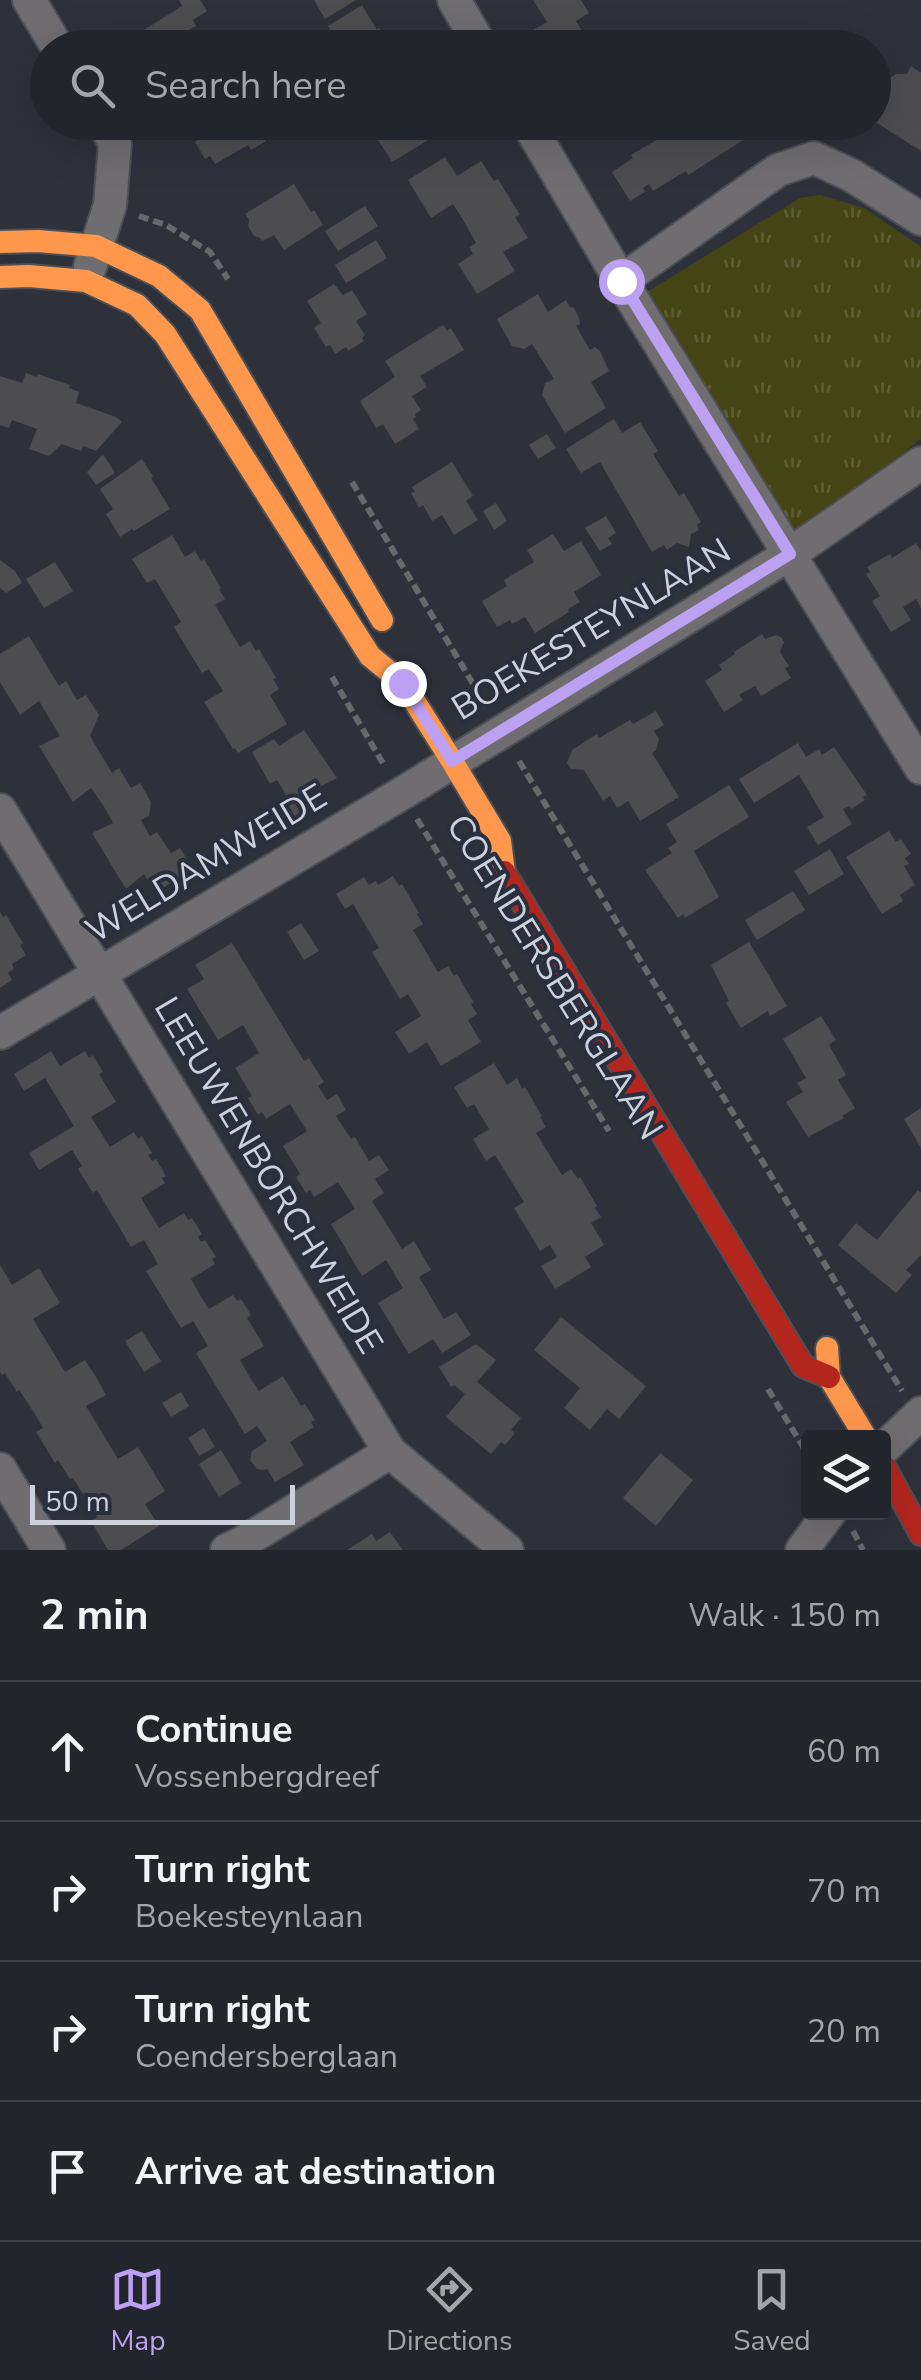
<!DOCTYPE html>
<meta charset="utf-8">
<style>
:root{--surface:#22252c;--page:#2a2d34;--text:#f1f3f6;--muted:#a2a5a9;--line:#3f4248;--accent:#bca0f2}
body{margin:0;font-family:"Nunito Sans",sans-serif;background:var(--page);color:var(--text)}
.controls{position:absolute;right:30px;bottom:30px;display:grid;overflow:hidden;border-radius:10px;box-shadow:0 10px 40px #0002}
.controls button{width:90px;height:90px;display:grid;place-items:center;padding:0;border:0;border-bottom:2px solid var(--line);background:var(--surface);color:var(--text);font:50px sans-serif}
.scale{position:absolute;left:30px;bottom:25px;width:265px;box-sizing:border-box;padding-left:10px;border:5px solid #cdd1dc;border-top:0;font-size:28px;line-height:35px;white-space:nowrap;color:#cdd1dc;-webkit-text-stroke:8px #292f3f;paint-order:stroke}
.stop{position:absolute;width:30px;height:30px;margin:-22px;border:8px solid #bca0f2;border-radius:50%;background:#fff}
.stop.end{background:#bca0f2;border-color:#fff;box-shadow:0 2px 10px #0008}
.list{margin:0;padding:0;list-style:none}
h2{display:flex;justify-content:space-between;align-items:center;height:130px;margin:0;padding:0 40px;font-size:42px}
h2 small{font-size:32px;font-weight:400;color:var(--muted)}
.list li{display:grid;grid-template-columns:65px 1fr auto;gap:30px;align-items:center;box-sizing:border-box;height:140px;padding:0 40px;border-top:2px solid var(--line)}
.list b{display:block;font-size:38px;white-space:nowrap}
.list p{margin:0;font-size:32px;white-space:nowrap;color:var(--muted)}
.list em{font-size:32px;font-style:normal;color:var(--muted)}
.icon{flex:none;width:55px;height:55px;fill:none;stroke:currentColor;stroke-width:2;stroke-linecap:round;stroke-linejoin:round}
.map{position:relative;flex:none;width:921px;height:1550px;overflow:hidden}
.search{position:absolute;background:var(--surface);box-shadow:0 10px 40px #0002;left:30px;right:30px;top:30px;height:110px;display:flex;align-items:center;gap:25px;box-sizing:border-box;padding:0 35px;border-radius:55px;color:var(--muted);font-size:38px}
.sheet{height:690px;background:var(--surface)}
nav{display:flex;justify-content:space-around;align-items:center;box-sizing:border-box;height:140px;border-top:2px solid var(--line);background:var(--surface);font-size:28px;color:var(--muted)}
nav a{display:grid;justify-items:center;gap:5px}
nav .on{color:var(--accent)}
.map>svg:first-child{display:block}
.grass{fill:url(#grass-tufts)}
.building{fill:#4d4c4f}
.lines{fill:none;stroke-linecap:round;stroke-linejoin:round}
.street-casing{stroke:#4b4f56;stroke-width:36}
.slow-casing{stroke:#4b4f56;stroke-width:26}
.jam-casing{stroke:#4b4f56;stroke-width:26}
.path{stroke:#68676a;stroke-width:6;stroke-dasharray:10 5;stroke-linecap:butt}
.street{stroke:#6f6d6f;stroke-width:32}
.slow{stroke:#ff974d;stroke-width:22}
.jam{stroke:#b3261e;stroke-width:22}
.route{stroke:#bca0f2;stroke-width:12}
.labels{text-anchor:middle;stroke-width:8;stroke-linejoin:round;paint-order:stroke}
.street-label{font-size:35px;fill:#cdd1dc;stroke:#292f3f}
</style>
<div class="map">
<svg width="921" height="1550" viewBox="0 0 921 1550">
<defs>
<pattern id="grass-tufts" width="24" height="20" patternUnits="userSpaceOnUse" patternTransform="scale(2.5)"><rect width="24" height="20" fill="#444415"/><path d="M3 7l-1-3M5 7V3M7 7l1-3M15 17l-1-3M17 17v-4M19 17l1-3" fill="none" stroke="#5e5e36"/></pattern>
</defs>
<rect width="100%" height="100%" fill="#2e313a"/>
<path class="grass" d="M820,195L864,208L921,247V438L886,469L793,531L647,292L800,198Z"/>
<path class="building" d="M179,0H200L207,11L193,20L196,26L188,30L198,48H148L139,33L182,6Z
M314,0H356L325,19Z
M533,0H581L589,13L576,21L592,46L605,39L610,48H537L528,33L547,22Z
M362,5L377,30L379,28L385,37L395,31L398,35L403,32L413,48H341L328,26Z
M874,51L881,52L875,73L887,80L896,74H907L911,66L921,73V151L874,121Z
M202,122H255L266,141L251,150L248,145L215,164L210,156L205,159L195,142L199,139L197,135L206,129Z
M392,122H433L440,133L392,162L378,140L396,129Z
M693,122H772L688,175L686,171L653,191L649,184L643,188L645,192L630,201L612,172L633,158L631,155L665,135L667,139Z
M445,157L457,176L481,161L494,181L498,179L520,215L515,217L528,238L503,252L515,271L477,294L458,264L473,254L469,247L476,243L465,223L453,204L431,218L408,180Z
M294,184L311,212L314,210L323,225L284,250L274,235L262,241L260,238L254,236L248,226L249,220L245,214Z
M365,206L378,226L338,251L325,231Z
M376,240L387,258L346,283L335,265Z
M334,284L343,295L352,290L367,314L356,321L365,335L362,338L364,341L348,351L346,347L335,354L330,345L326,347L314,328L321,323L307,301Z
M538,294L548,312L566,300L570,307L574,308L579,318L580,324L576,326L590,350L595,347L600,351L609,371L591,382L606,408L565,433L542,395L545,383L554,379L532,344L524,349L512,346L497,319Z
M443,325L447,331L451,328L464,350L420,376L427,387L412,396L421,410L415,414L416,417L413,419L419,429L395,444L383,424L376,428L360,401L395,377L385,361Z
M26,373L37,377L38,374L70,385L69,388L79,392L76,403L116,417L122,422L96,451L83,446L81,451L62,444L49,456L29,449L37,429L12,420L9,428L0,425V376L22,383Z
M614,419L622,433L640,422L658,451L653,454L679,496L684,493L701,522L697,525L699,530L691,534L689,547L677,543L667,550L664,545L652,552L600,462L581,473L566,449Z
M547,434L556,448L538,459L529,445Z
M103,454L115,473L96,485L87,472Z
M142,459L153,476L151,478L170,509L134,531L132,529L120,537L106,514L113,509L100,489Z
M452,462L473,496L466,501L478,520L454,535L442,515L432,521L423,505L419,508L411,493L415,492L412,487Z
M496,503L507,521L494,530L483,511Z
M606,516L616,533L608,538L612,544L600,551L585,528Z
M553,534L564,551L581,541L601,575L574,592L580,602L568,609L569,612L535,633L525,617L512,624L510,620L497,627L482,601L507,586L504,580L534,562L527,550Z
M172,535L185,557L195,551L201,561L204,559L221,588L219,589L225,599L215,605L240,647L250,641L256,651L259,649L276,678L273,679L279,689L270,695L287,724L238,753L235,748L233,749L204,702L223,691L209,669L202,673L174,627L181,622L155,579L147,583L132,559Z
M916,543L921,551V608L916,599L903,607L911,620L891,632L872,601L880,596L866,574L870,572L867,567L890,554L892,558Z
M0,560L15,571L22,583L6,593L0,588Z
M55,562L73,591L44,608L26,579Z
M762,634L765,639L776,635L781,637L784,642L780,652L789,666L785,668L791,678L761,696L755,686L739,695L743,700L724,712L705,681L722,670L719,665L735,654L734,652Z
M29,636L59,686L66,681L77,700L86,695L99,715L90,736L112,773L119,768L131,788L140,783L151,802L149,816L141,820L150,836L157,832L171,853L180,848L193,869L155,893L144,874L126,889L92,833L113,823L103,805L91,788L73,802L39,746L60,736L39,701L20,715L0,682V654Z
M656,711L664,725L654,731L659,739L656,750L652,753L679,797L640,821L628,801L617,808L610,796L603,801L584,770L571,769L567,763L572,750L597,734L599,738L630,720L633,724Z
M304,730L337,778L304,795L313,808L284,826L275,812L291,803L277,780L270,784L252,752L274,739L279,746Z
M798,743L806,757L819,749L822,755L834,747L867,795L863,797L865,800L851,809L849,806L843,809L852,824L818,845L807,827L824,817L799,775L754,803L739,779Z
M729,785L749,817L694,851L719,897L685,918L683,914L678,918L645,870L672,853L668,848L677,842L666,824Z
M889,831L896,842L901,839L911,854L905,858L909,864L904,866L915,885L900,895L903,901L882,914L846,857Z
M830,849L844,874L809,895L794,871Z
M393,876L399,886L402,884L419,913L417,914L423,924L413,930L438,972L448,966L454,976L457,974L474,1003L471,1004L477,1014L468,1020L481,1042L441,1066L427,1042L409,1054L395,1032L421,1016L408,994L400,999L372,952L379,948L353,904L345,909L336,894L364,877L369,885L376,881L378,885Z
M793,891L805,910L757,940L745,920Z
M0,912L3,917L6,915L23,943L20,945L26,955L12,964L14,969L8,973L12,980L0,988Z
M301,923L319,951L304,960L287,932Z
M749,942L787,1006L770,1016L768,1011L741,1028L726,1003L729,1001L711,965Z
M232,943L304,1061L309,1058L324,1082L318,1086L327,1100L337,1094L346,1110L336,1116L351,1139L355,1137L369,1161L379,1155L389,1170L375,1179L384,1193L372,1201L402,1249L414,1241L431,1270L419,1277L444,1319L456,1312L471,1335L442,1353L433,1339L409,1354L378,1303L403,1288L386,1260L362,1276L331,1224L355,1209L338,1182L314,1197L310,1190L306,1193L296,1177L300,1174L283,1146L307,1131L290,1104L266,1119L262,1112L258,1115L248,1098L252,1096L235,1068L259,1053L243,1025L218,1040L187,989L204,979L195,965Z
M821,1016L836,1040L829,1045L846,1075L838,1080L855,1108L842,1116L844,1118L808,1137L786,1102L803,1092L797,1083L806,1078L783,1039Z
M51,1051L60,1066L85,1051L89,1058L93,1055L103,1072L99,1074L116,1102L91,1117L110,1147L134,1132L138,1139L142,1136L152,1153L148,1155L152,1161L156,1159L166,1176L162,1178L165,1183L141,1198L159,1228L184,1213L188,1220L192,1218L202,1234L198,1237L201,1242L205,1240L216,1257L212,1259L215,1264L191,1279L200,1295L209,1309L233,1295L237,1301L241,1299L251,1315L247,1318L264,1346L240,1360L249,1376L259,1391L283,1376L301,1406L305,1404L315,1420L311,1422L314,1427L290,1442L304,1465L275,1482L267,1469L264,1470L257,1469L250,1460L252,1451L267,1441L257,1426L245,1434L196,1353L208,1346L193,1321L181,1328L146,1271L158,1264L144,1240L131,1247L97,1190L93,1193L78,1169L82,1166L72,1150L39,1170L29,1153L74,1126L45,1078L24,1091L14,1074Z
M494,1063L507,1085L517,1078L522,1089L525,1087L542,1116L540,1117L546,1127L536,1133L562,1175L571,1169L578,1179L580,1177L597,1206L595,1208L601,1217L591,1223L604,1245L585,1257L591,1267L555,1289L541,1266L557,1257L550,1245L540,1251L527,1229L514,1208L524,1202L495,1155L486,1161L473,1139L489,1129L474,1104L467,1108L454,1087Z
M921,1108V1148L904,1119Z
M918,1190L921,1193V1255L906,1270L912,1275L896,1293L838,1245L856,1223L877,1240Z
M0,1265L12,1285L39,1268L60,1303L33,1319L65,1372L85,1360L96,1377L106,1395L86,1406L118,1459L138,1447L165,1491L145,1504L159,1526L121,1550H108L91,1521L97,1517L88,1502L73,1478L70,1479L58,1460L55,1463L36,1432L43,1428L35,1414L19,1390L17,1392L5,1373L2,1375L0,1372Z
M561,1317L646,1386L619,1419L607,1409L590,1430L564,1408L580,1388L534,1350Z
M142,1331L161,1361L144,1372L125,1341Z
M476,1344L496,1360L477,1382L521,1418L511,1430L515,1433L505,1445L501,1442L491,1454L446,1417L465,1394L454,1385L451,1387L439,1367Z
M181,1392L189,1406L171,1417L162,1403Z
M204,1428L215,1447L199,1456L188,1438Z
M221,1450L241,1483L219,1497L199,1464Z
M660,1453L693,1480L656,1526L623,1498Z
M390,1532L403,1550H347L372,1534L376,1541Z"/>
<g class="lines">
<g class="street-casing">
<path id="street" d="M29,0L58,48
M454,0L482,48
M527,122L621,281L921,768
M90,267L110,205L115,143L103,122
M621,281L778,170L814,158L851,175L921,219
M0,810L390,1452L507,1550
M0,1033L401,794L790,554L921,463
M884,1448L921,1413
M0,1469L49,1550
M227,1550L242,1543L390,1452
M802,1550L830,1512"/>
</g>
<g class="slow-casing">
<path id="slow" d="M0,242L38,241L96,246L159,276L200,310L382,620
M0,277L29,276L86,281L137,305L165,334L370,656L403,683L452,761L500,841L504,872
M827,1348L829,1377L866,1438"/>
</g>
<g class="jam-casing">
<path id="jam" d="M504,872L803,1366L829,1377
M884,1466L921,1534"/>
</g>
<path class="path" d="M139,216L166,225L210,252L228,279
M352,482L487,707
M332,677L384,765
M519,761L902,1391
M417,819L609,1131
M768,1389L808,1455
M853,1531L863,1550"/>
<use href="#street" class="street"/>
<use href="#slow" class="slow"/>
<use href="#jam" class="jam"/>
</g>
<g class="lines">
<path class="route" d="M403,683L452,761L790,554L621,281"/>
</g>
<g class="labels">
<g class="street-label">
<text transform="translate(591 629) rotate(-31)" y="12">BOEKESTEYNLAAN</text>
<text transform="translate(206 863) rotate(-31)" y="12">WELDAMWEIDE</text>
<text transform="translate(555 977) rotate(58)" y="12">COENDERSBERGLAAN</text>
<text transform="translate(269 1175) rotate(59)" y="12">LEEUWENBORCHWEIDE</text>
</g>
</g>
</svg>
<div class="controls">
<button><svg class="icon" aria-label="layers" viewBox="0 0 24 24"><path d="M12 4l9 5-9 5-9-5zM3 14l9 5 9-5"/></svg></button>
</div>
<div class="scale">50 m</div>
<div class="stop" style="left:621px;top:281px"></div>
<div class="stop end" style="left:403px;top:683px"></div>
<div class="search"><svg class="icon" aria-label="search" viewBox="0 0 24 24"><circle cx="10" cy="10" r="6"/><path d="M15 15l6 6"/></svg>Search here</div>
</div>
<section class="sheet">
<h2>2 min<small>Walk · 150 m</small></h2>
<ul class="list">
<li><svg class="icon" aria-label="ahead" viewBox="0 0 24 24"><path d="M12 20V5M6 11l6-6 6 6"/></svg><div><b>Continue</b><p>Vossenbergdreef</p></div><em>60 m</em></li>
<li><svg class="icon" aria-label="right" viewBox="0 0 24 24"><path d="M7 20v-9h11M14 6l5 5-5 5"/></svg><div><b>Turn right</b><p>Boekesteynlaan</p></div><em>70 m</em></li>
<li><svg class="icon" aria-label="right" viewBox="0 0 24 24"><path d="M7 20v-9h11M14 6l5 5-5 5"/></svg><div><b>Turn right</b><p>Coendersberglaan</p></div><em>20 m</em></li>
<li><svg class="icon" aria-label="arrive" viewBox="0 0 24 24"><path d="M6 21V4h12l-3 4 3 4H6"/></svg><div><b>Arrive at destination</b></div></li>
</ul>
</section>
<nav>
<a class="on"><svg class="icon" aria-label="map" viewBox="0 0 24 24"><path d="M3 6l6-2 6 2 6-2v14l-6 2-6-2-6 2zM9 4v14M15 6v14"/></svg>Map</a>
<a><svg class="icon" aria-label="directions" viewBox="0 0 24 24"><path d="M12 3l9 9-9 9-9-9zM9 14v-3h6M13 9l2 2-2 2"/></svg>Directions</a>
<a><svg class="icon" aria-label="saved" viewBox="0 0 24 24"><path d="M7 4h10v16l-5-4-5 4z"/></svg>Saved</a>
</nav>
